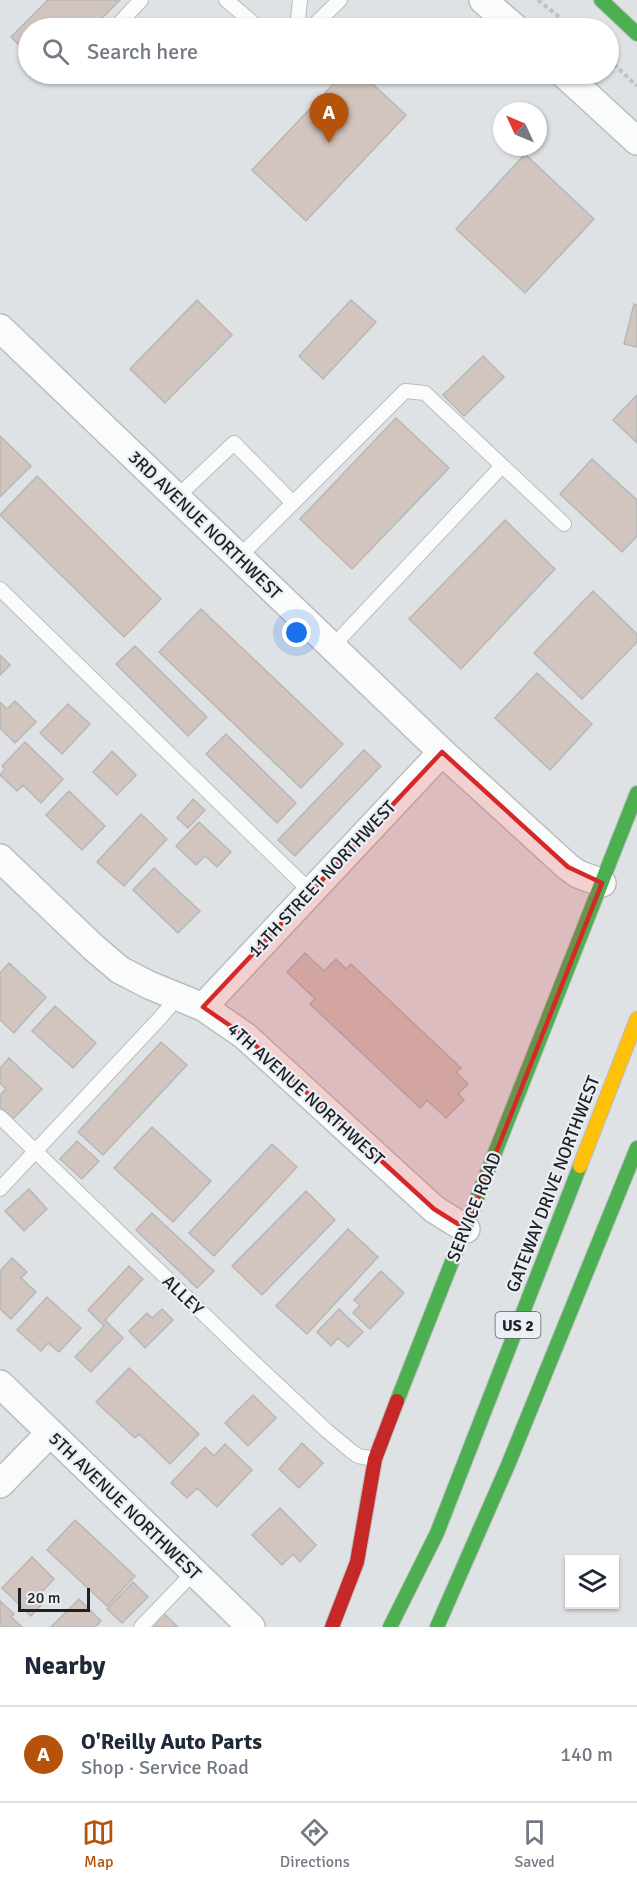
<!DOCTYPE html>
<meta charset="utf-8">
<style>
:root{--surface:#fff;--page:#f2f2f3;--text:#1f2937;--muted:#747a83;--line:#e0e1e3;--accent:#b45309}
body{margin:0;font-family:Signika,sans-serif;background:var(--page);color:var(--text)}
.controls{position:absolute;right:18px;bottom:18px;display:grid;overflow:hidden;border-radius:0px;box-shadow:0 2px 4px #0004}
.controls button{width:54px;height:54px;display:grid;place-items:center;padding:0;border:0;border-bottom:2px solid var(--line);background:var(--surface);color:var(--text);font:30px sans-serif}
.compass{position:absolute;left:493px;top:102px;width:54px;height:54px;border-radius:50%;background:var(--surface);box-shadow:0 2px 4px #0004;rotate:314deg}
.scale{position:absolute;left:18px;bottom:15px;width:72px;box-sizing:border-box;padding-left:6px;border:3px solid #1e2022;border-top:0;font-size:16px;line-height:21px;white-space:nowrap;color:#1e2022;-webkit-text-stroke:4px #e9eff5;paint-order:stroke}
.you{position:absolute;left:297px;top:633px;width:21px;height:21px;margin:-15px;border:4px solid #fff;border-radius:50%;background:#1a73e8;box-shadow:0 0 0 9px #1a73e833}
.badge{display:grid;place-items:center;width:39px;height:39px;border-radius:50%;background:var(--accent);color:#fff;font-size:20px;font-weight:700}
.pin{position:absolute;translate:-50% -50px;filter:drop-shadow(0 2px 3px #0008)}
.pin::after{content:'';position:absolute;top:32px;width:21px;height:18px;background:inherit;clip-path:polygon(0 0,100% 0,50% 100%)}
.list{margin:0;padding:0;list-style:none}
h2{display:flex;justify-content:space-between;align-items:center;height:78px;margin:0;padding:0 24px;font-size:26px}
h2 small{font-size:20px;font-weight:400;color:var(--muted)}
.list li{display:grid;grid-template-columns:39px 1fr auto;gap:18px;align-items:center;box-sizing:border-box;height:96px;padding:0 24px;border-top:2px solid var(--line)}
.list b{display:block;font-size:22px;white-space:nowrap}
.list p{margin:0;font-size:20px;white-space:nowrap;color:var(--muted)}
.list em{font-size:20px;font-style:normal;color:var(--muted)}
.icon{flex:none;width:33px;height:33px;fill:none;stroke:currentColor;stroke-width:2;stroke-linecap:round;stroke-linejoin:round}
.map{position:relative;flex:none;width:637px;height:1627px;overflow:hidden}
.search{position:absolute;background:var(--surface);box-shadow:0 2px 4px #0004;left:18px;right:18px;top:18px;height:66px;display:flex;align-items:center;gap:15px;box-sizing:border-box;padding:0 21px;border-radius:33px;color:var(--muted);font-size:22px}
.sheet{height:174px;background:var(--surface)}
nav{display:flex;justify-content:space-around;align-items:center;box-sizing:border-box;height:84px;border-top:2px solid var(--line);background:var(--surface);font-size:16px;color:var(--muted)}
nav a{display:grid;justify-items:center;gap:3px}
nav .on{color:var(--accent)}
.map>svg:first-child{display:block}
.building{fill:#d2c5bf;stroke:#b7b7b7;stroke-width:1.5}
.lines{fill:none;stroke-linecap:round;stroke-linejoin:round}
.lane-casing{stroke:#babdbf;stroke-width:16}
.street-casing{stroke:#babdbf;stroke-width:30}
.fast-casing{stroke:#babdbf;stroke-width:16}
.slow-casing{stroke:#babdbf;stroke-width:16}
.jam-casing{stroke:#babdbf;stroke-width:16}
.path{stroke:#bfc1c2;stroke-width:4;stroke-dasharray:4.5 3;stroke-linecap:butt}
.lane{stroke:#fafbfb;stroke-width:14}
.street{stroke:#fafbfb;stroke-width:27}
.fast{stroke:#4caf50;stroke-width:14}
.slow{stroke:#ffc107;stroke-width:14}
.jam{stroke:#c62828;stroke-width:14}
.marked{fill:#d62828;fill-opacity:0.2;stroke:#d62828;stroke-width:4.5;stroke-linejoin:round}
.labels{text-anchor:middle;stroke-width:4.5;stroke-linejoin:round;paint-order:stroke}
.shield{fill:#e9eff5;stroke:#5b5e61;stroke-width:1.5}
.shield-label{font-size:16px;font-weight:bold;fill:#1e2022}
.street-label{font-size:18px;fill:#1e2022;stroke:#e9eff5}
</style>
<div class="map">
<svg width="637" height="1627" viewBox="0 0 637 1627">
<rect width="100%" height="100%" fill="#dfe2e5"/>
<path class="building" d="M48,0H120L92,28H28V54L11,37Z
M343,74H362L406,115L306,221L252,170Z
M525,154L594,219L525,293L456,229Z
M197,300L232,335L165,403L130,369Z
M351,300L376,322L323,379L299,356Z
M634,304L637,305V347L624,344Z
M483,356L504,377L464,416L443,395Z
M637,395V443L613,420Z
M396,418L449,468L352,569L300,519Z
M0,436L31,466L0,497Z
M592,459L637,500V536L622,552L560,494Z
M37,476L161,599L124,637L0,515Z
M505,520L555,569L461,669L409,619Z
M593,591L637,634V642L582,699L534,653Z
M201,609L343,744L301,788L159,652Z
M135,646L207,717L188,736L116,664Z
M0,655L10,665L0,675Z
M537,673L592,724L550,770L495,718Z
M15,701L36,722L15,743L0,728V702L7,709Z
M68,704L90,724L62,754L40,733Z
M226,734L296,803L277,823L206,754Z
M25,742L63,779L41,803L23,785L17,791L0,775L5,769L2,766Z
M364,750L381,766L295,856L278,840Z
M112,751L136,775L117,795L93,772Z
M69,791L105,826L82,850L46,815Z
M193,799L205,810L188,828L177,818Z
M141,814L167,839L124,886L97,862Z
M199,822L231,852L217,867L205,856L196,865L176,846Z
M154,868L200,911L178,933L133,890Z
M305,953L324,971L336,959L346,969L351,964L461,1068L456,1072L468,1084L458,1094L464,1100L446,1118L427,1100L420,1108L310,1004L315,999L287,972Z
M9,963L46,997L14,1033L0,1020V973Z
M55,1006L96,1043L73,1068L32,1031Z
M161,1042L187,1065L103,1155L78,1132Z
M9,1058L42,1089L13,1119L0,1107V1095L6,1089L0,1083V1068Z
M152,1127L211,1181L173,1222L114,1168Z
M77,1141L99,1161L82,1179L60,1159Z
M272,1144L297,1167L214,1256L189,1233Z
M29,1189L47,1209L24,1231L5,1211Z
M306,1191L335,1220L262,1295L232,1266Z
M152,1213L214,1271L197,1288L136,1230Z
M348,1229L378,1257L307,1334L276,1306Z
M12,1258L27,1272L21,1278L36,1292L11,1319L0,1309V1271Z
M129,1266L143,1279L105,1320L123,1338L91,1372L75,1357L104,1326L88,1310Z
M381,1271L404,1293L370,1329L353,1313L360,1305L354,1300Z
M47,1297L81,1328L59,1352L48,1343L41,1351L17,1330Z
M162,1309L173,1320L145,1348L129,1331L147,1313L152,1318Z
M339,1309L363,1332L348,1347L338,1338L331,1346L317,1332Z
M129,1368L199,1434L170,1464L139,1434L135,1438L96,1402Z
M253,1395L276,1418L248,1446L225,1423Z
M302,1443L323,1463L299,1488L279,1469Z
M225,1444L252,1470L217,1507L197,1488L187,1498L171,1483L205,1447L214,1456Z
M280,1508L316,1545L300,1562L293,1554L282,1565L252,1535Z
M75,1520L135,1576L107,1606L47,1550Z
M32,1557L54,1579L37,1597L43,1603L31,1616L2,1588Z
M133,1582L148,1597L122,1623L107,1609Z
M79,1599L101,1621L95,1627H51Z
M0,1601L14,1614L11,1617L22,1627H0Z
M162,1612L178,1627H149Z"/>
<g class="lines">
<g class="lane-casing">
<path id="lane" d="M226,0L259,28
M115,28L141,0
M297,28L300,0
M311,28L340,0
M177,497L234,443L293,503
M239,557L405,391L425,393L564,524
M0,589L310,891
M332,647L502,466
M0,1117L246,1355L326,1430L351,1451L358,1456L375,1459
M0,1189L159,1019L178,997
M141,1627L193,1573"/>
</g>
<g class="street-casing">
<path id="street" d="M483,0L515,28
M564,74L637,141
M0,328L442,752L568,867L578,874L602,883
M0,858L93,947L120,970L149,985L203,1007L245,1036L434,1209L466,1229
M203,1007L442,752
M0,1384L251,1627
M0,1484L50,1433"/>
</g>
<g class="fast-casing">
<path id="fast" d="M601,0L637,34
M397,1401L637,793
M390,1627L437,1533L580,1166
M437,1627L508,1465L637,1148"/>
</g>
<g class="slow-casing">
<path id="slow" d="M580,1166L637,1019"/>
</g>
<g class="jam-casing">
<path id="jam" d="M332,1627L357,1562L375,1459L397,1401"/>
</g>
<path class="path" d="M538,0L573,28
M608,59L637,86"/>
<use href="#lane" class="lane"/>
<use href="#street" class="street"/>
<use href="#fast" class="fast"/>
<use href="#slow" class="slow"/>
<use href="#jam" class="jam"/>
</g>
<path class="marked" d="M442,752L568,867L602,883L466,1229L434,1209L245,1036L203,1007Z"/>
<g class="labels">
<rect class="shield" x="495.5" y="1312" width="45" height="26" rx="4.5"/>
<g class="shield-label">
<text x="518" y="1331">US 2</text>
</g>
<g class="street-label">
<text transform="translate(205 525) rotate(44)" y="6">3RD AVENUE NORTHWEST</text>
<text transform="translate(322 879) rotate(-47)" y="6">11TH STREET NORTHWEST</text>
<text transform="translate(306 1094) rotate(42)" y="6">4TH AVENUE NORTHWEST</text>
<text transform="translate(553 1184) rotate(-69)" y="6">GATEWAY DRIVE NORTHWEST</text>
<text transform="translate(474 1207) rotate(-68)" y="6">SERVICE ROAD</text>
<text transform="translate(183 1295) rotate(44)" y="6">ALLEY</text>
<text transform="translate(125 1506) rotate(44)" y="6">5TH AVENUE NORTHWEST</text>
</g>
</g>
</svg>
<div class="controls">
<button><svg class="icon" aria-label="layers" viewBox="0 0 24 24"><path d="M12 4l9 5-9 5-9-5zM3 14l9 5 9-5"/></svg></button>
</div>
<svg class="compass" viewBox="-18 -18 36 36"><path d="M0-13l5 13h-10z" fill="#e53935"/><path d="M0 13l5-13h-10z" fill="#747a83"/></svg>
<div class="scale">20 m</div>
<div class="you"></div>
<div class="pin badge" style="left:329px;top:143px">A</div>
<div class="search"><svg class="icon" aria-label="search" viewBox="0 0 24 24"><circle cx="10" cy="10" r="6"/><path d="M15 15l6 6"/></svg>Search here</div>
</div>
<section class="sheet">
<h2>Nearby<small></small></h2>
<ul class="list">
<li><span class="badge">A</span><div><b>O'Reilly Auto Parts</b><p>Shop · Service Road</p></div><em>140 m</em></li>
</ul>
</section>
<nav>
<a class="on"><svg class="icon" aria-label="map" viewBox="0 0 24 24"><path d="M3 6l6-2 6 2 6-2v14l-6 2-6-2-6 2zM9 4v14M15 6v14"/></svg>Map</a>
<a><svg class="icon" aria-label="directions" viewBox="0 0 24 24"><path d="M12 3l9 9-9 9-9-9zM9 14v-3h6M13 9l2 2-2 2"/></svg>Directions</a>
<a><svg class="icon" aria-label="saved" viewBox="0 0 24 24"><path d="M7 4h10v16l-5-4-5 4z"/></svg>Saved</a>
</nav>
